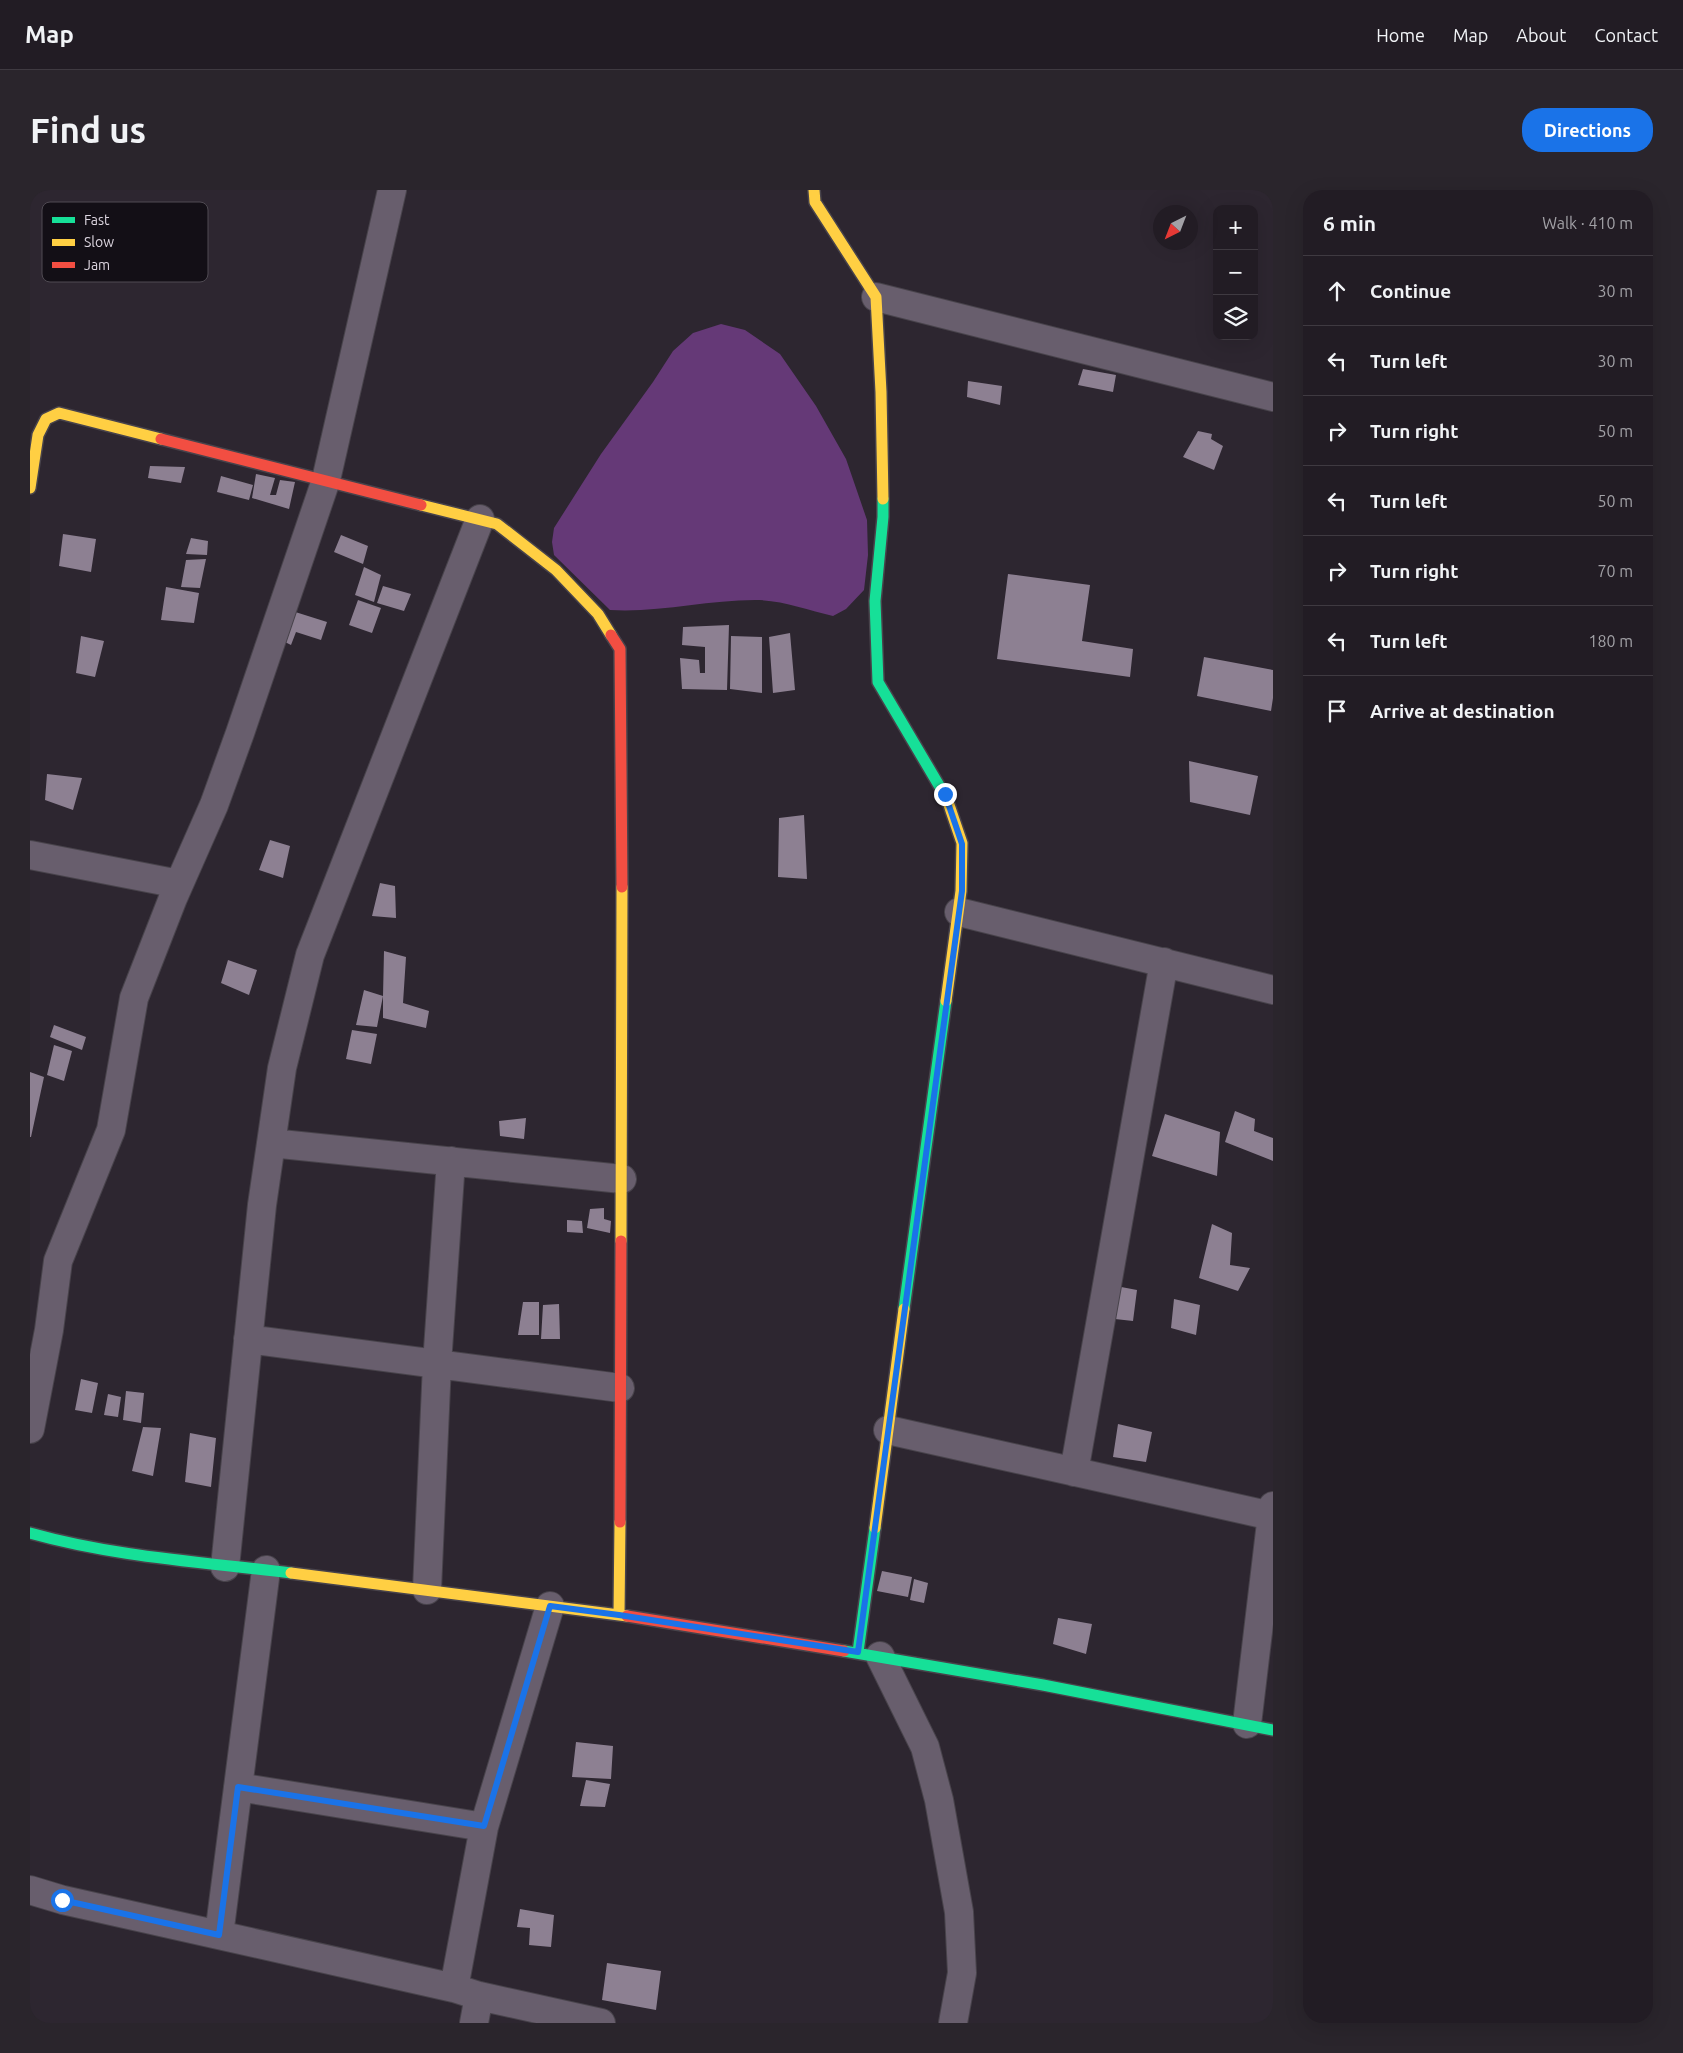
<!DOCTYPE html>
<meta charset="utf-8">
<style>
:root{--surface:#221c24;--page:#2a252c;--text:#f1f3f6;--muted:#a2a1a6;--line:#3f3a41;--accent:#1a73e8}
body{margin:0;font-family:Ubuntu,sans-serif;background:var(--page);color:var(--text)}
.controls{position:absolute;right:15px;top:15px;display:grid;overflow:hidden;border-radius:10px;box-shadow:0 5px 20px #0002}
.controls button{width:45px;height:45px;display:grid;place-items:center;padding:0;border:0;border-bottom:1px solid var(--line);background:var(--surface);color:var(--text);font:25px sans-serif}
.compass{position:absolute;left:1123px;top:15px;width:45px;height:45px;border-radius:50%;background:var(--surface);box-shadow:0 5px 20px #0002;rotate:222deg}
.stop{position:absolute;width:15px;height:15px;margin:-11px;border:4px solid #1a73e8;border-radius:50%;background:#fff}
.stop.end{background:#1a73e8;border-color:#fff;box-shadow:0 1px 5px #0008}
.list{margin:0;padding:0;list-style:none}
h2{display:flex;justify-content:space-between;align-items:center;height:65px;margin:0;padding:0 20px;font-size:21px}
h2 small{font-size:16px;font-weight:400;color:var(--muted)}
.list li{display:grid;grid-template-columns:32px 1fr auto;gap:15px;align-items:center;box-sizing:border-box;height:70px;padding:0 20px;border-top:1px solid var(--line)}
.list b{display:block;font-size:19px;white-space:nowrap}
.list em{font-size:16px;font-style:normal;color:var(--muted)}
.icon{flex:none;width:28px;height:28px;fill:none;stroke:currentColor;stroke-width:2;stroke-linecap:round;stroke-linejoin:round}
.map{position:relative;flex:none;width:1243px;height:1833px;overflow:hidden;border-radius:20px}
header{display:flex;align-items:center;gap:30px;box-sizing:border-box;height:70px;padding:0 25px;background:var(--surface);border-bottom:1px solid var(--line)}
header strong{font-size:24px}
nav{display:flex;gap:28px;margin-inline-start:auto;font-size:18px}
.intro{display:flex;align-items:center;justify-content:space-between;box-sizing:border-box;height:120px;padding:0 30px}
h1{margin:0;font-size:35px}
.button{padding:12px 22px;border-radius:20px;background:var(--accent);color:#fff;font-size:18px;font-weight:700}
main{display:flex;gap:30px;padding:0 30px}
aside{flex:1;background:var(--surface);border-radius:20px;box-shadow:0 5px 20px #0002}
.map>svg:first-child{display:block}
.water{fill:#653977}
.building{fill:#8d8092}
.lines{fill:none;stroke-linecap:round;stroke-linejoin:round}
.street-casing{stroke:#48434b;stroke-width:30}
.fast-casing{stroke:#48434b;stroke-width:14}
.slow-casing{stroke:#48434b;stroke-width:14}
.jam-casing{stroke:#48434b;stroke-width:14}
.street{stroke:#685e6d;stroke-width:28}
.fast{stroke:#16e098;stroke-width:11}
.slow{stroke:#ffcf43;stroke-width:11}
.jam{stroke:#f24e42;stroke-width:11}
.route{stroke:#1a73e8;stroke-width:6}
.key{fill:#130f16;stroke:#504b53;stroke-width:1}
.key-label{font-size:14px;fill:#ddd6e0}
</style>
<header>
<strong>Map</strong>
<nav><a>Home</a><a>Map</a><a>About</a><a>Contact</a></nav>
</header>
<div class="intro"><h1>Find us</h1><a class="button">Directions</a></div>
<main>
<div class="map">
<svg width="1243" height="1833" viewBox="0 0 1243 1833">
<rect width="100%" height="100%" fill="#2d2630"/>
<path class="water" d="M691,134L715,140L750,164L786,216L816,269L837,330L838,365L834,400L816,419L803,426C777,420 752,410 725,410C676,410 628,423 580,420L524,365L522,352L524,338L571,264L623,192L643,161L663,143Z"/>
<path class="building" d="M1053,179L1086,185L1083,202L1048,195Z
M938,191L972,196L970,215L937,207Z
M1168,241L1182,244L1181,249L1193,256L1184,280L1153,267Z
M120,276L155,277L151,293L118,288Z
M226,284L245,288L240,305H246L250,290L265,292L259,319L222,308Z
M191,286L223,295L219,310L187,302Z
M33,344L66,349L61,382L29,376Z
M311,345L338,356L333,374L304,362Z
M161,348L178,351L177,365L156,364Z
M176,369L170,398L151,397L156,370Z
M334,377L351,385L344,412L325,405Z
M978,384L1060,395L1052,451L1103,459L1100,487L967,469Z
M353,396L381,404L374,421L347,413Z
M136,397L169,403L164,433L131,430Z
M328,410L351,418L342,443L319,435Z
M259,420L297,432L291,450L266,442L261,455L249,449Z
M699,435L697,500L652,499L650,468L669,470L670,483H675V457L652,455L653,437Z
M760,443L765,500L743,503L739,447Z
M51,446L74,451L65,487L46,483Z
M701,446L732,447V503L700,499Z
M1174,467L1243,480V508L1241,521L1167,506Z
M1159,571L1228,586L1220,625L1160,612Z
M17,584L52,588L43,620L15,610Z
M774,625L777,689L748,687L749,628Z
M240,650L260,656L253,688L229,680Z
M350,693L365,696L366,728L342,726Z
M354,761L376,767L373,813L399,821L396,838L353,828V806L347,837L326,835L334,800L353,806Z
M198,770L227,780L219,805L191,793Z
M24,835L56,847L52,860L20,847Z
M322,840L347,844L341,874L316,869Z
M24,855L42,861L34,891L17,885Z
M0,882L14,887L1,947H0Z
M1205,921L1225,929L1224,941L1243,948V971L1195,952Z
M1135,924L1190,942L1187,986L1122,966Z
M496,928L494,949L470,946L469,931Z
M574,1018V1029L581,1031L580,1043L557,1038L560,1019Z
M537,1030L552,1031L553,1043L537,1042Z
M1182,1034L1202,1043L1200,1075L1220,1078L1208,1101L1169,1088Z
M1086,1096L1107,1100L1103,1131L1085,1129Z
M1144,1109L1170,1115L1166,1145L1141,1138Z
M493,1112H509V1145H488Z
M529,1114L530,1149H511L513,1115Z
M51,1189L68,1193L62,1223L45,1220Z
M96,1201L114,1203L111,1233L93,1230Z
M78,1204L91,1207L88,1227L74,1225Z
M1088,1234L1122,1242L1116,1272L1083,1267Z
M113,1237L131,1238L123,1286L102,1281Z
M160,1243L186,1248L181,1297L155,1292Z
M852,1381L882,1387L878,1407L847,1401Z
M884,1389L898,1393L894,1413L880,1410Z
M1028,1428L1062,1434L1056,1464L1023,1454Z
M546,1552L583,1556L581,1589L542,1587Z
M556,1590L580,1594L575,1617L550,1616Z
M490,1719L524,1725L521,1757L499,1755L500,1738L487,1737Z
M577,1773L631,1781L626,1820L572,1810Z"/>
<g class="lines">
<g class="street-casing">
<path id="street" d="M846,107L1243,207
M0,665L149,694
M929,722L1243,800
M241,953L592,989
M218,1149L590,1198
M0,1239L19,1140L28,1071L81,940L104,808L143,708L184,615L210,543L296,290L362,0
M858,1240L1242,1326
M1044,1282L1134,772
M195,1377L232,1015L252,878L280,765L450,329
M397,1400L407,1174L421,971
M850,1466L895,1557L909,1610L929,1722L932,1783L923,1833
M1217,1534L1243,1316
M208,1597L454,1637
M0,1700L33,1710L424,1798L449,1806L571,1833
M189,1745L236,1380
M424,1798L454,1637L520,1416
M444,1833L449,1806"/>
</g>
<g class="fast-casing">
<path id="fast" d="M853,309V327L845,411L848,492L917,609
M874,1119L916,811
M0,1343C85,1367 174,1372 261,1383
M814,1461L1013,1495L1243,1540
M828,1462L845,1338"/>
</g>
<g class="slow-casing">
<path id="slow" d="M784,0L785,12L846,107L851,202L853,309
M0,298L8,245L16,229L29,223L131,249
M391,315L467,334L526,380L568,424L581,445
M916,811L931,701L932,653L917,609
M591,1051L592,697
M845,1338L874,1119
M261,1383L597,1426
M589,1425L590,1332"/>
</g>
<g class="jam-casing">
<path id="jam" d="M131,249L391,315
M581,445L590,459L592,697
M590,1332L591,1051
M597,1426L814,1461"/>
</g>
<use href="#street" class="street"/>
<use href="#fast" class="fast"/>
<use href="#slow" class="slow"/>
<use href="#jam" class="jam"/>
</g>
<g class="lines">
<path class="route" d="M32,1710L189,1745L208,1597L454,1636L520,1416L589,1425L828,1462L932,701V654L915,604"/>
</g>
<rect x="12" y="12" width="166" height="80" rx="8" class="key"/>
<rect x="22" y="27" width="23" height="6" fill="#16e098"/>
<rect x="22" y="49" width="23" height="7" fill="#ffcf43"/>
<rect x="22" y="72" width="23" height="6" fill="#f24e42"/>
<g class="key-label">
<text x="54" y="35">Fast</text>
<text x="54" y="57">Slow</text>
<text x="54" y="80">Jam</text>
</g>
</svg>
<div class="controls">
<button>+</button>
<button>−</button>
<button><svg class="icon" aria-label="layers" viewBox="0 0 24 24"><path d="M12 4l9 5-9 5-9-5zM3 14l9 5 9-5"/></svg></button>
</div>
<svg class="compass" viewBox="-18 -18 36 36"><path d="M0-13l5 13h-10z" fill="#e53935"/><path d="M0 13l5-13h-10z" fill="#a2a1a6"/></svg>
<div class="stop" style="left:32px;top:1710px"></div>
<div class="stop end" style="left:915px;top:604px"></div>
</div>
<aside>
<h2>6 min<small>Walk · 410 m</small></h2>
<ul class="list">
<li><svg class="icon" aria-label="ahead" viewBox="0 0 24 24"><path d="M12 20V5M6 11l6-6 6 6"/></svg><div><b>Continue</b></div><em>30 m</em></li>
<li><svg class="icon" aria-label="left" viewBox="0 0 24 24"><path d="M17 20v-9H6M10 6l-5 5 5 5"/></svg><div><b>Turn left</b></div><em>30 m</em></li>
<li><svg class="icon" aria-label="right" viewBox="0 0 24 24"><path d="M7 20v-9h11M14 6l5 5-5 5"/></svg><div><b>Turn right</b></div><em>50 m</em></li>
<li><svg class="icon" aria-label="left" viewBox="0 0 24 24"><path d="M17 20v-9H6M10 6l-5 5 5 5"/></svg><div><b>Turn left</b></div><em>50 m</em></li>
<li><svg class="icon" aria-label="right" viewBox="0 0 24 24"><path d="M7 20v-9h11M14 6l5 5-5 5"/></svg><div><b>Turn right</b></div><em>70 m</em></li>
<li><svg class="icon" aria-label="left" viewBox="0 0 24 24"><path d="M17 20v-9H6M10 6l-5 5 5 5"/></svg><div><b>Turn left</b></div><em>180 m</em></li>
<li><svg class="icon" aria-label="arrive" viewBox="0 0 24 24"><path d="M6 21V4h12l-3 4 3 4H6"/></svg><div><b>Arrive at destination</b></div></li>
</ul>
</aside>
</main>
